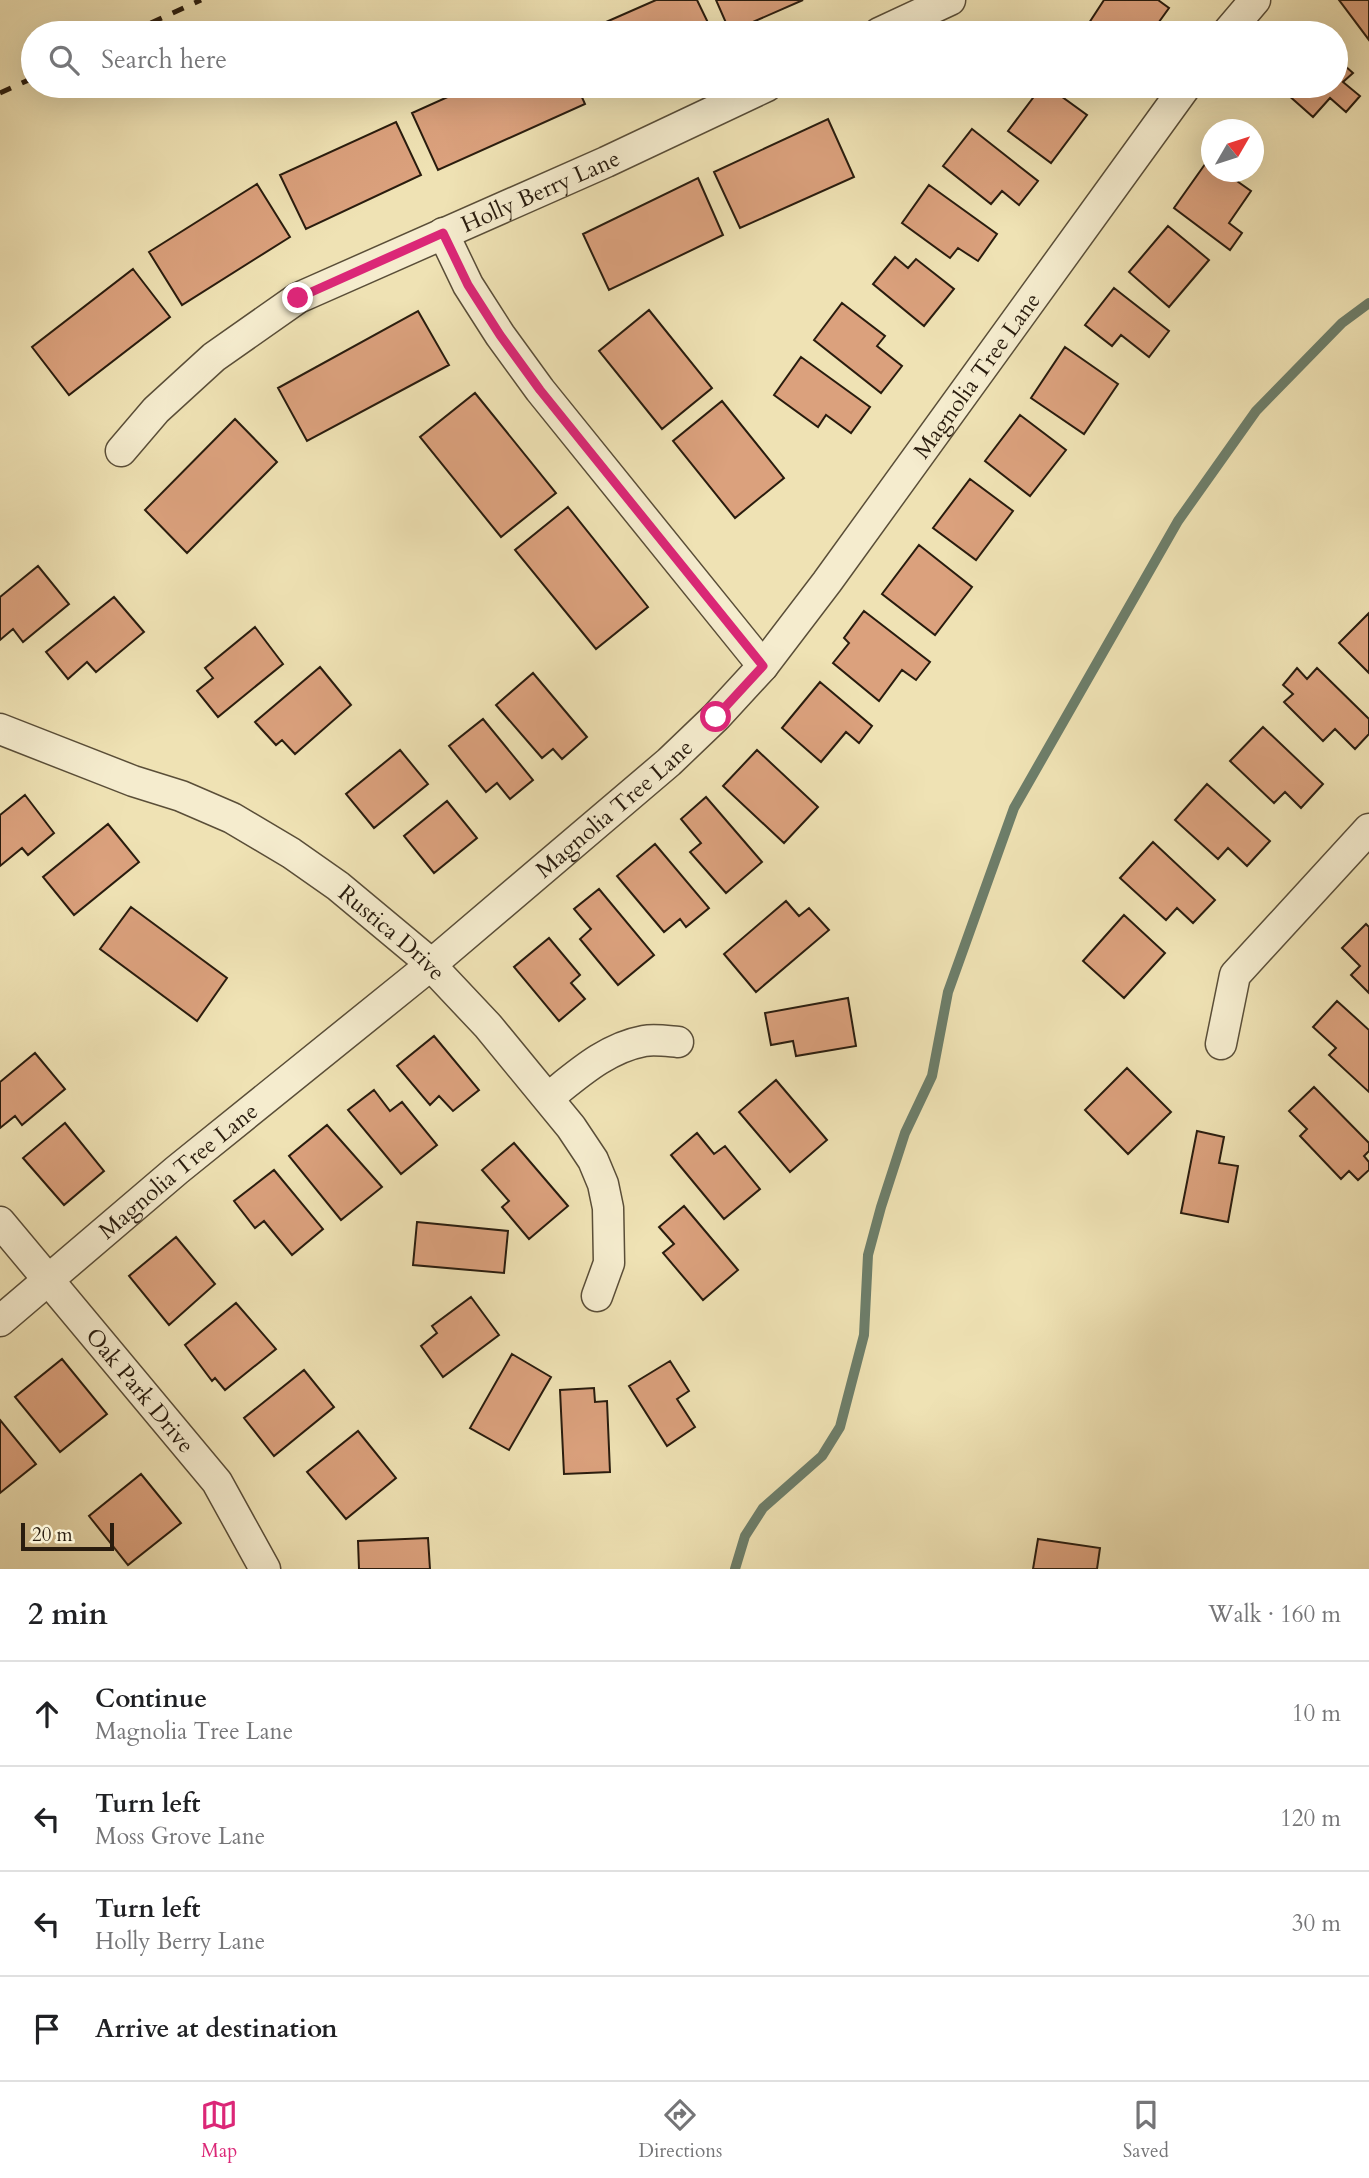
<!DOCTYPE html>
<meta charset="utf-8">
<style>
:root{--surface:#fff;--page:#f2f2f2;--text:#202124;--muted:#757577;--line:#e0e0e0;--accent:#db2777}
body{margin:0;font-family:Cardo,serif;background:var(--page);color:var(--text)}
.compass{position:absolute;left:1201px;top:119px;width:63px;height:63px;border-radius:50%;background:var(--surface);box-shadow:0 7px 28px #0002;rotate:51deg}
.scale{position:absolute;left:21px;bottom:18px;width:93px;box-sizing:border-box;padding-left:7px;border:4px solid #291c0e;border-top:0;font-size:19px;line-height:24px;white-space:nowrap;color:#291c0e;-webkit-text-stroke:5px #f5ecce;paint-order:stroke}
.stop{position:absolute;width:21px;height:21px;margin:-16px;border:5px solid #db2777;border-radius:50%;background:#fff}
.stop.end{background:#db2777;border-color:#fff;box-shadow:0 2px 7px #0008}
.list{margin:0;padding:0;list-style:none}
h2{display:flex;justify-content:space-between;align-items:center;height:91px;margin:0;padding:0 28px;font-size:30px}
h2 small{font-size:23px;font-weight:400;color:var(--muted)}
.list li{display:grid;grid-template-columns:46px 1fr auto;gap:21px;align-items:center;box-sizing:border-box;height:105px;padding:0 28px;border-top:2px solid var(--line)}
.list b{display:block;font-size:26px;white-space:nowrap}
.list p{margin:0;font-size:23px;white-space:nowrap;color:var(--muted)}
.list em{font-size:23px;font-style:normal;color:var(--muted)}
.icon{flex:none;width:38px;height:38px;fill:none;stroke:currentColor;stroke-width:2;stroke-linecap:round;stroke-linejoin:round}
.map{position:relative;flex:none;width:1369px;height:1569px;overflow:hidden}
.search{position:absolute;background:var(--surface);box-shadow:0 7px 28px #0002;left:21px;right:21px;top:21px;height:77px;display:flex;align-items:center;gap:18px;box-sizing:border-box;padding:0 24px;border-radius:38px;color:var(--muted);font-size:26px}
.sheet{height:511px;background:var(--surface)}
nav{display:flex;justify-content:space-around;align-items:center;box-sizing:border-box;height:98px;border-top:2px solid var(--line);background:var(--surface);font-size:19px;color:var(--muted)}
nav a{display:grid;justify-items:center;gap:4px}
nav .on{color:var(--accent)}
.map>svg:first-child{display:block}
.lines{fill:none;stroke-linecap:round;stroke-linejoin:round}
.stream{stroke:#6d7e6a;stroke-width:10}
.building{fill:#dba17d;stroke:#291c0e;stroke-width:2}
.minor-casing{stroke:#5a4e38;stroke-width:33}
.minor{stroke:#f5ecce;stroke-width:30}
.rail{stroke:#291c0e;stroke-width:5;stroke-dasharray:12 12;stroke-linecap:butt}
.route{stroke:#db2777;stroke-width:9}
.labels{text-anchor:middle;stroke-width:5;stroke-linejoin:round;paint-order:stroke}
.street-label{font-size:23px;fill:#291c0e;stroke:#f5ecce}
</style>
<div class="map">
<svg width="1369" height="1569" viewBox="0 0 1369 1569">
<rect width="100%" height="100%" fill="#efe2b4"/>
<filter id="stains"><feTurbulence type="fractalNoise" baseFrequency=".00286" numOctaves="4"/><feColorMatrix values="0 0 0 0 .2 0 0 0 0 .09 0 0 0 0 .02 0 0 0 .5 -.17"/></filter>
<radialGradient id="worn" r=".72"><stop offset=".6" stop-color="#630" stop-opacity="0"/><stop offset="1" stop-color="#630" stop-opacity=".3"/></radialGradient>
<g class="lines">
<path class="stream" d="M735,1569L745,1536L763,1508L822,1456L840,1427L864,1335L868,1255L881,1207L905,1133L932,1076L948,992L1014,808L1178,521L1256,411L1342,323L1369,303"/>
</g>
<path class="building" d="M656,0H697L713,33H581Z
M716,0H803L730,32Z
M1104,0H1158L1169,8L1151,33H1103L1089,23Z
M1339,0H1369V40Z
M1336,58L1353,73L1343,82L1360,96L1346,112L1330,98L1313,117L1278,86H1336Z
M472,86H577L585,104L438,170L412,113Z
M1042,86H1047L1087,115L1051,163L1008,131Z
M828,119L854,177L740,228L714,172Z
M396,122L421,175L306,229L280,175Z
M972,129L1038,181L1019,205L1002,191L991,204L943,166Z
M1208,160L1212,162V172H1224L1251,191L1229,223L1242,233L1230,250L1174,208Z
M698,178L723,235L609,290L583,234Z
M257,184L290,237L182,305L149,252Z
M929,185L997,234L978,261L958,248L950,258L902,223Z
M1168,226L1209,260L1169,307L1129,272Z
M895,257L908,268L916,259L954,289L924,326L873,284Z
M133,269L170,317L69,395L32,347Z
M1114,288L1169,331L1149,357L1121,335L1112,346L1085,325Z
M842,303L885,336L877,346L902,366L881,393L814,340Z
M649,310L712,388L662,429L599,351Z
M418,311L449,365L307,441L278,388Z
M1065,347L1118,384L1084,434L1031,398Z
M801,357L870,407L851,433L826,415L818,427L774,395Z
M475,393L556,493L501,537L420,437Z
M722,401L784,478L735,518L673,441Z
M1020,415L1066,450L1030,496L985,461Z
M235,419L277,462L187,553L145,510Z
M970,479L1013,511L976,560L933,528Z
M568,507L648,607L596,649L515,550Z
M919,545L972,587L935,635L882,594Z
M38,566L69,604L23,642L13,629L0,640V597Z
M114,597L144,632L96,672L87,662L68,679L46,652Z
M864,611L930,662L916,680L902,670L879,701L833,663L849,643L844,638Z
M1369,613V673L1339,643Z
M255,627L283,664L218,717L197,691L213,678L205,668Z
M320,667L351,705L295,754L282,740L276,745L255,722Z
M1297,668L1307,679L1317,668L1369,719V734L1355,749L1335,729L1323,741L1284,702L1293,694L1283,685Z
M533,673L587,737L562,759L553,749L542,758L496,705Z
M820,682L872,726L859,743L846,732L821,762L782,728Z
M483,719L533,780L510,799L497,783L486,792L449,746Z
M1263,727L1323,784L1301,808L1285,792L1274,803L1230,761Z
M400,750L428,784L374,828L346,794Z
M757,750L818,807L784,843L723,786Z
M1207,784L1270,841L1247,866L1228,848L1218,859L1175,820Z
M25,795L54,833L28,855L22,848L0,866V815Z
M706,797L762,862L726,893L690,852L701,843L681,819Z
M447,801L477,838L434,873L404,836Z
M108,824L139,862L74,915L43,877Z
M1153,842L1215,900L1193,923L1177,908L1166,920L1120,878Z
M655,844L709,908L686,927L680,919L664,932L617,876Z
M599,889L654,955L618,985L580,939L591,929L574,909Z
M786,901L799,916L809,908L829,930L756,992L724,954Z
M131,907L227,978L197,1021L100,949Z
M1124,915L1165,953L1124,998L1083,961Z
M1366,924L1369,927V993L1351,975L1360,966L1342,948Z
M549,938L580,975L571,983L585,999L559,1021L514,967Z
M848,998L856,1046L796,1056L793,1041L771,1045L765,1013Z
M1337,1001L1369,1030V1092L1329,1055L1336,1048L1313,1027Z
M434,1036L479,1090L453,1111L439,1096L430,1105L397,1066Z
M35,1053L65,1089L22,1125L15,1116L0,1128V1082Z
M1127,1068L1171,1112L1128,1154L1085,1110Z
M776,1080L827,1140L790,1172L739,1112Z
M1314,1087L1369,1143V1151L1364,1156L1369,1162V1170L1358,1180L1349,1171L1341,1179L1300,1136L1307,1129L1289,1111Z
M374,1090L390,1111L402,1102L437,1145L401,1174L348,1110Z
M65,1123L104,1171L64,1205L23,1158Z
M327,1125L382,1187L341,1220L289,1156Z
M1197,1131L1224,1137L1219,1163L1238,1166L1228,1222L1181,1213Z
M697,1133L714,1154L725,1146L760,1189L724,1219L671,1155Z
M514,1143L568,1206L529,1239L502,1207L509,1201L482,1170Z
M274,1170L323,1229L292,1255L264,1221L255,1228L234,1201Z
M684,1206L738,1270L703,1300L663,1253L674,1244L659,1227Z
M417,1222L508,1231L504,1273L413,1265Z
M176,1237L215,1284L169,1325L129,1276Z
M471,1297L499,1335L443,1377L421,1346L437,1333L432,1326Z
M236,1303L276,1349L225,1390L215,1378L212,1381L185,1345Z
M512,1354L551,1377L509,1450L470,1428Z
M62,1359L107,1414L60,1452L15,1397Z
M670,1361L689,1391L677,1399L695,1427L667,1446L629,1386Z
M304,1370L334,1407L274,1456L244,1418Z
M594,1388L595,1402L607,1401L610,1472L564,1474L560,1390Z
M0,1420L36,1464L0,1493Z
M358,1431L396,1478L346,1519L307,1472Z
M141,1474L181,1523L128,1565L89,1516Z
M428,1538L430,1569H359L358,1541Z
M1038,1539L1100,1548L1097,1569H1033Z"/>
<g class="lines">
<g class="minor-casing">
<g id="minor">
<path d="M879,33L950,0"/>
<path d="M1227,33L1255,0"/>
<path d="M443,233L468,285L500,335L540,390L763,666"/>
<path id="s1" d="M121,451L156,410L214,357L298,298L606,162L767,86"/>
<path id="s2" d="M0,729L133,781L181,796L232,818L291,853L338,886L422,956L488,1026L571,1127L593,1160L603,1184L608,1208L609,1263L597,1296"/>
<path d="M1221,1044L1235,975L1369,829"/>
<path d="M548,1098C577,1075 606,1048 644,1041C654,1039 667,1041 678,1042"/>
<path id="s3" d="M0,1222L217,1482L265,1569"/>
<path id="s4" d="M0,1321L177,1170L421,973L669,762L716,717L763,666L827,582L1186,86"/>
</g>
</g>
<use href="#minor" class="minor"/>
<path class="rail" d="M129,33L201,0
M0,93L33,78"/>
</g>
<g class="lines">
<path class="route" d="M298,298L443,233L468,285L500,335L540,390L763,666L716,717"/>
</g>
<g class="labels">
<g class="street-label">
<text dy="8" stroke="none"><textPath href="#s1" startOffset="500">Holly Berry Lane</textPath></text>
<text dy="8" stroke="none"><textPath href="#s4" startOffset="1367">Magnolia Tree Lane</textPath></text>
<text dy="8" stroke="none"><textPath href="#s4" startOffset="800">Magnolia Tree Lane</textPath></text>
<text dy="8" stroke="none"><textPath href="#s2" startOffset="446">Rustica Drive</textPath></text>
<text dy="8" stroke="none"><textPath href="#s4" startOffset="233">Magnolia Tree Lane</textPath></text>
<text dy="8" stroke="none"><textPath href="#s3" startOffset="219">Oak Park Drive</textPath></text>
</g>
</g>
<rect width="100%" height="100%" filter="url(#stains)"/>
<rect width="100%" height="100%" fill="url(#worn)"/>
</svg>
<svg class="compass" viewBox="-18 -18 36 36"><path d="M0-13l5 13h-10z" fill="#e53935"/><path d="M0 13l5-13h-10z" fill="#757577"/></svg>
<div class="scale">20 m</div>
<div class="stop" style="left:716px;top:717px"></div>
<div class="stop end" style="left:298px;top:298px"></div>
<div class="search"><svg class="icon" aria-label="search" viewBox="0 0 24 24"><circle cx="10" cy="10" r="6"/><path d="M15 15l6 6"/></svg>Search here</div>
</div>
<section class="sheet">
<h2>2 min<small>Walk · 160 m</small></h2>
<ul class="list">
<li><svg class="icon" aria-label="ahead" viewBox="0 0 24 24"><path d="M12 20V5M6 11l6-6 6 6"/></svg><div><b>Continue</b><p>Magnolia Tree Lane</p></div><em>10 m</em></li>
<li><svg class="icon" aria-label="left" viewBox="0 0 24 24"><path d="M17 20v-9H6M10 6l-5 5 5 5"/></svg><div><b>Turn left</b><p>Moss Grove Lane</p></div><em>120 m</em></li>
<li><svg class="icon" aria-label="left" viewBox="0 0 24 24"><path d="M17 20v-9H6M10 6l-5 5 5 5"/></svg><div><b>Turn left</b><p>Holly Berry Lane</p></div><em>30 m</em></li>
<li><svg class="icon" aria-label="arrive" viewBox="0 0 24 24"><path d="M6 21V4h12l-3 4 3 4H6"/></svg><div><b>Arrive at destination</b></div></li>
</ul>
</section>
<nav>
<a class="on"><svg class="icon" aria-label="map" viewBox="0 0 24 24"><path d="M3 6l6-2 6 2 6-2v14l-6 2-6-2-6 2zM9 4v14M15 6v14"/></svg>Map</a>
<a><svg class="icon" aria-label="directions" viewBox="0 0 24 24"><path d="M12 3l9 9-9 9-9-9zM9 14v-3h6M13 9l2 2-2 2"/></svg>Directions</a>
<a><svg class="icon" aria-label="saved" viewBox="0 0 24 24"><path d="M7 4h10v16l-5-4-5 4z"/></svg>Saved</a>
</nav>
